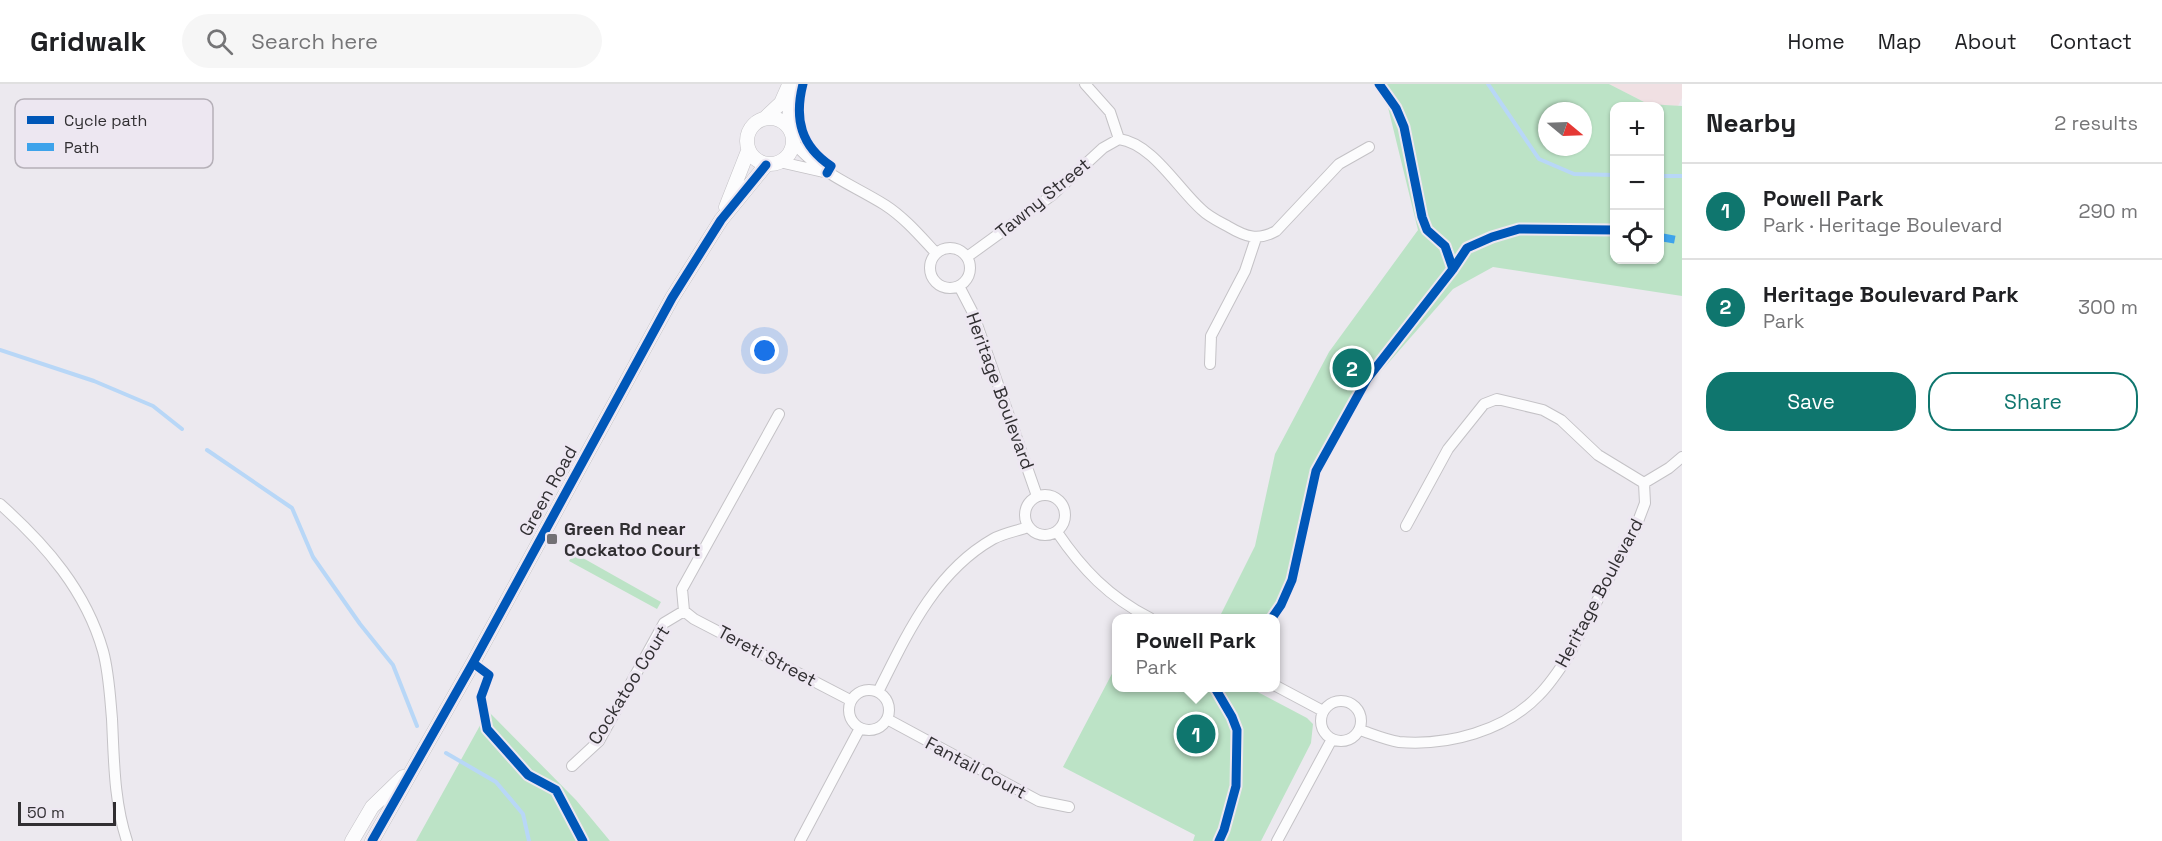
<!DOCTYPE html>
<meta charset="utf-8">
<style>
:root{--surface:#fff;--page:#f6f6f6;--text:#202124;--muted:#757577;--line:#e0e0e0;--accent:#0f766e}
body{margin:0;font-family:"Space Grotesk",sans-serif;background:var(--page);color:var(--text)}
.controls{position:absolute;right:18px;top:18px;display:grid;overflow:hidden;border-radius:12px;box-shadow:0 2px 4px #0004}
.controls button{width:54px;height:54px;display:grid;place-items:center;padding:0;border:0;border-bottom:2px solid var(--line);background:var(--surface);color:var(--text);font:30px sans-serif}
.compass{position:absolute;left:1538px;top:18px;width:54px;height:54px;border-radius:50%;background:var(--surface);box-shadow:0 2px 4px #0004;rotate:109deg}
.scale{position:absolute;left:18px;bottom:15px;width:98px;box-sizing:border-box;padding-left:6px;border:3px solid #312f32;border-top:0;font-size:16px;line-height:21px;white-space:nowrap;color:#312f32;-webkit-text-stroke:4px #ede7f1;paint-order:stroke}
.you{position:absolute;left:765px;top:267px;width:21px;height:21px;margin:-15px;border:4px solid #fff;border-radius:50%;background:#1a73e8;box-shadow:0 0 0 9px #1a73e833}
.badge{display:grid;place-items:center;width:39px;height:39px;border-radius:50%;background:var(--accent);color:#fff;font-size:20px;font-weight:700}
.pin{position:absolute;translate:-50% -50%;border:3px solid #fff;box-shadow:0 2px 6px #0006}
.popup{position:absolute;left:1112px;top:530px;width:168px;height:78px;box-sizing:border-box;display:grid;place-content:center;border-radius:12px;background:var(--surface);filter:drop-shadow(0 2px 4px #0005);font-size:20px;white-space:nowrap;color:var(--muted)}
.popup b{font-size:22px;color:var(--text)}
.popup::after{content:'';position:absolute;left:50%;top:100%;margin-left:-12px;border:12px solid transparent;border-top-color:var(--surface)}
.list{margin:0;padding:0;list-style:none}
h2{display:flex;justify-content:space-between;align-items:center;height:78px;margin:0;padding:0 24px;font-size:26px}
h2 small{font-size:20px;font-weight:400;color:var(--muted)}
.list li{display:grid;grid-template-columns:39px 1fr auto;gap:18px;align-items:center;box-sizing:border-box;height:96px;padding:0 24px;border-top:2px solid var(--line)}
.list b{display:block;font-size:22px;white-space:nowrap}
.list p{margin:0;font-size:20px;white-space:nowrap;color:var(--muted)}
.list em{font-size:20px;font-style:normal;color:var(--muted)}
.actions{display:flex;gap:12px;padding:18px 24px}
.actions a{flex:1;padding:14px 0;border:2px solid var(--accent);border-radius:24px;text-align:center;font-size:21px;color:var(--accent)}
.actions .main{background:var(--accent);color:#fff}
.icon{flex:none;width:33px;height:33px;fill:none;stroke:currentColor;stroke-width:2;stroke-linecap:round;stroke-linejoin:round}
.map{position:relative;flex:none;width:1682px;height:757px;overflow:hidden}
header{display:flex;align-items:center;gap:36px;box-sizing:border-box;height:84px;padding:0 30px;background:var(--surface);border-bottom:2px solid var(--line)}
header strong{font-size:28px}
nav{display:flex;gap:33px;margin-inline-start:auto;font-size:21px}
.search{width:420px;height:54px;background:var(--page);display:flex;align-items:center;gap:15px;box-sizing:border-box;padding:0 21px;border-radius:33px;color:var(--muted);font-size:22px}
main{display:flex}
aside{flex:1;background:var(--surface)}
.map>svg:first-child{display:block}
.commercial{fill:#f0e0e3}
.green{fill:#bce3c6;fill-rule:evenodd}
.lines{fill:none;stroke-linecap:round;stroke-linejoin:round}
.stream{stroke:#b8d7f7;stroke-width:4}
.minor-casing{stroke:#c4c2c6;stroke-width:12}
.tertiary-casing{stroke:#c4c2c6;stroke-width:15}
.minor{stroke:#fcfcfd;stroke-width:10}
.tertiary{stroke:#fcfcfd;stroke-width:14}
.quiet{stroke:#3ea3eb;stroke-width:8;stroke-dasharray:15 8;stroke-linecap:butt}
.cycleway-casing{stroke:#ede7f1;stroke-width:13}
.cycleway{stroke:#0057b8;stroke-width:9}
.poi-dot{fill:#727074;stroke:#ede7f1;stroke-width:2}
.labels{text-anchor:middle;stroke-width:6;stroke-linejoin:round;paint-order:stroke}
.street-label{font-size:18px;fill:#312f32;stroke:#ede7f1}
.poi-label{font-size:18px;font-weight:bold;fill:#312f32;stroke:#ede7f1;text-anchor:start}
.key{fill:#ede7f1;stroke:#b5b0b8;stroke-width:1.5}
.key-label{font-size:16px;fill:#312f32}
</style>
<header>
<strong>Gridwalk</strong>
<div class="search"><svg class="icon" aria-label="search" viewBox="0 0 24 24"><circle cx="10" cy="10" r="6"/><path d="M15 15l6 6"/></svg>Search here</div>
<nav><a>Home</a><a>Map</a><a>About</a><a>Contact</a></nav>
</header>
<main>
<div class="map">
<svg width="1682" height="757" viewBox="0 0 1682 757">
<rect width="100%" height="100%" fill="#ece9ef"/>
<path class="commercial" d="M1609,0H1682V14L1678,22L1648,20Z"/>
<path class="green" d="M1375,0H1609L1648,20L1682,22V212L1493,183L1453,205L1369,301L1320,387L1298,498L1276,538V534H1219L1255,462L1275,370L1329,268L1418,146L1385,11ZM1660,22V176H1614V22ZM1547,27H1583V63H1547Z
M574,469L661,518L657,525L569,477Z
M1116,582V604H1250L1307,634L1313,640L1311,659L1261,757H1193L1195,751L1063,683Z
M488,627L576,716L610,757H416Z"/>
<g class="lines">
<path class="stream" d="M1488,0L1539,75L1574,90L1614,91
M1660,92H1682
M0,266L94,297L153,322L182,345
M207,366L292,424L313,473L360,540L393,581L417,642
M446,669L496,698L523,730L529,757"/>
<g class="minor-casing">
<path id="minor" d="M1085,0L1110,28L1119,55C1153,60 1177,104 1202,126C1209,133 1220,138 1229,143C1246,153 1258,157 1276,147L1339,80L1369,63
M793,58C819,89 851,100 885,121C905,134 920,152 936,169
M780,78L824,88
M930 184a20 20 0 1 1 40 0a20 20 0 1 1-40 0Z
M967,173L1051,112L1103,64L1119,55
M959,202L973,229L1037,412
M1210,280L1211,252L1245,187L1256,154
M1025 431a20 20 0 1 1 40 0a20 20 0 1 1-40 0Z
M0,420C46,461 86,507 103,567C109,589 110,613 112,635C114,676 114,718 127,757
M1406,442L1448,365L1484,320L1497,315L1543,326L1561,336L1598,371L1644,399
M1057,448C1082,485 1109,513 1150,534
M684,527L694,535L850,616
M1276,602L1323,627
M849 626a20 20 0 1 1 40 0a20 20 0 1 1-40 0Z
M878,608C907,550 935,488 993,455C1004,449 1017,447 1028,443
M1321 637a20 20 0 1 1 40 0a20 20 0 1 1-40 0Z
M887,635L1039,717L1069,723
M1360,646C1372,650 1386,656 1399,658C1448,662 1505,647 1539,611C1551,599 1560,585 1569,571L1637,440L1645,419L1644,399L1669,384L1682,373
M572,682L599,657L664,539L684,527L682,505L779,330
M800,757L860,644
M1277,757L1332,655"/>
</g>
<g class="tertiary-casing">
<path id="tertiary" d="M747 57a23 23 0 1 1 46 0a23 23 0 1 1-46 0Z
M764,35L781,19L789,1
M789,44L790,23L794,0
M726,123L748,67
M352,757L372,723L403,693
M372,757L473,579L672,214L721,136L766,81"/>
</g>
<use href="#minor" class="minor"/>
<use href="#tertiary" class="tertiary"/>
<path class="quiet" d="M1660,153L1682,157"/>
<g class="cycleway-casing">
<path id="cycleway" d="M803,0C794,35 801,62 831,82L827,89
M1379,0L1396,24L1404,43L1422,133L1427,146L1445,162L1453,185
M1272,534L1281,521L1292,496L1316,387L1367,295L1453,185L1467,164L1492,153L1519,145L1614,146
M473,579L489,591L481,613L487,645L528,691L556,706L583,757
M1215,604L1232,633L1237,646L1236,702L1224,746L1219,757
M372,757L473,579L672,214L721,136L766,81"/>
</g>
<use href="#cycleway" class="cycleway"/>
</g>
<rect class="poi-dot" x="546" y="449" width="12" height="12" rx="3"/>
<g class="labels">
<g class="street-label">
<text transform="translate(1043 114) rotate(-39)" y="6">Tawny Street</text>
<text transform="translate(1000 307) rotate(70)" y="6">Heritage Boulevard</text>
<text transform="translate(548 407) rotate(-61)" y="6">Green Road</text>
<text transform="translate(1599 509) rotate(-62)" y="6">Heritage Boulevard</text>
<text transform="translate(767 572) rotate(28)" y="6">Tereti Street</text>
<text transform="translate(629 601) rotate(-58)" y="6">Cockatoo Court</text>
<text transform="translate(976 684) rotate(28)" y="6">Fantail Court</text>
</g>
<g class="poi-label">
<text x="564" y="451">Green Rd near<tspan x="564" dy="21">Cockatoo Court</tspan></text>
</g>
</g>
<rect x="15" y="15" width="198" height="69" rx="9" class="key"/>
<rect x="27" y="32" width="27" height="8" fill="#0057b8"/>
<rect x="27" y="59" width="27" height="8" fill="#3ea3eb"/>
<g class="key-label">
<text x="64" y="42">Cycle path</text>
<text x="64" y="69">Path</text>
</g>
</svg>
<div class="controls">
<button>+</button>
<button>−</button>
<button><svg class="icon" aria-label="locate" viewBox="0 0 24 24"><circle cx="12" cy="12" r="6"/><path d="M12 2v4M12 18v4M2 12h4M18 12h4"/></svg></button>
</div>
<svg class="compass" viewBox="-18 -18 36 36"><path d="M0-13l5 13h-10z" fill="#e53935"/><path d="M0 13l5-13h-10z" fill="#757577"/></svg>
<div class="scale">50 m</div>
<div class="you"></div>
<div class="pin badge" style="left:1196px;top:650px">1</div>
<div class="popup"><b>Powell Park</b>Park</div>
<div class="pin badge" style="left:1352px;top:284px">2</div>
</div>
<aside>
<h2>Nearby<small>2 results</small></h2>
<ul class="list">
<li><span class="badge">1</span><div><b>Powell Park</b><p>Park · Heritage Boulevard</p></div><em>290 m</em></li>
<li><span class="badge">2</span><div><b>Heritage Boulevard Park</b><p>Park</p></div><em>300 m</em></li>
</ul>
<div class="actions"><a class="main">Save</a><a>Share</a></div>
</aside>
</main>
